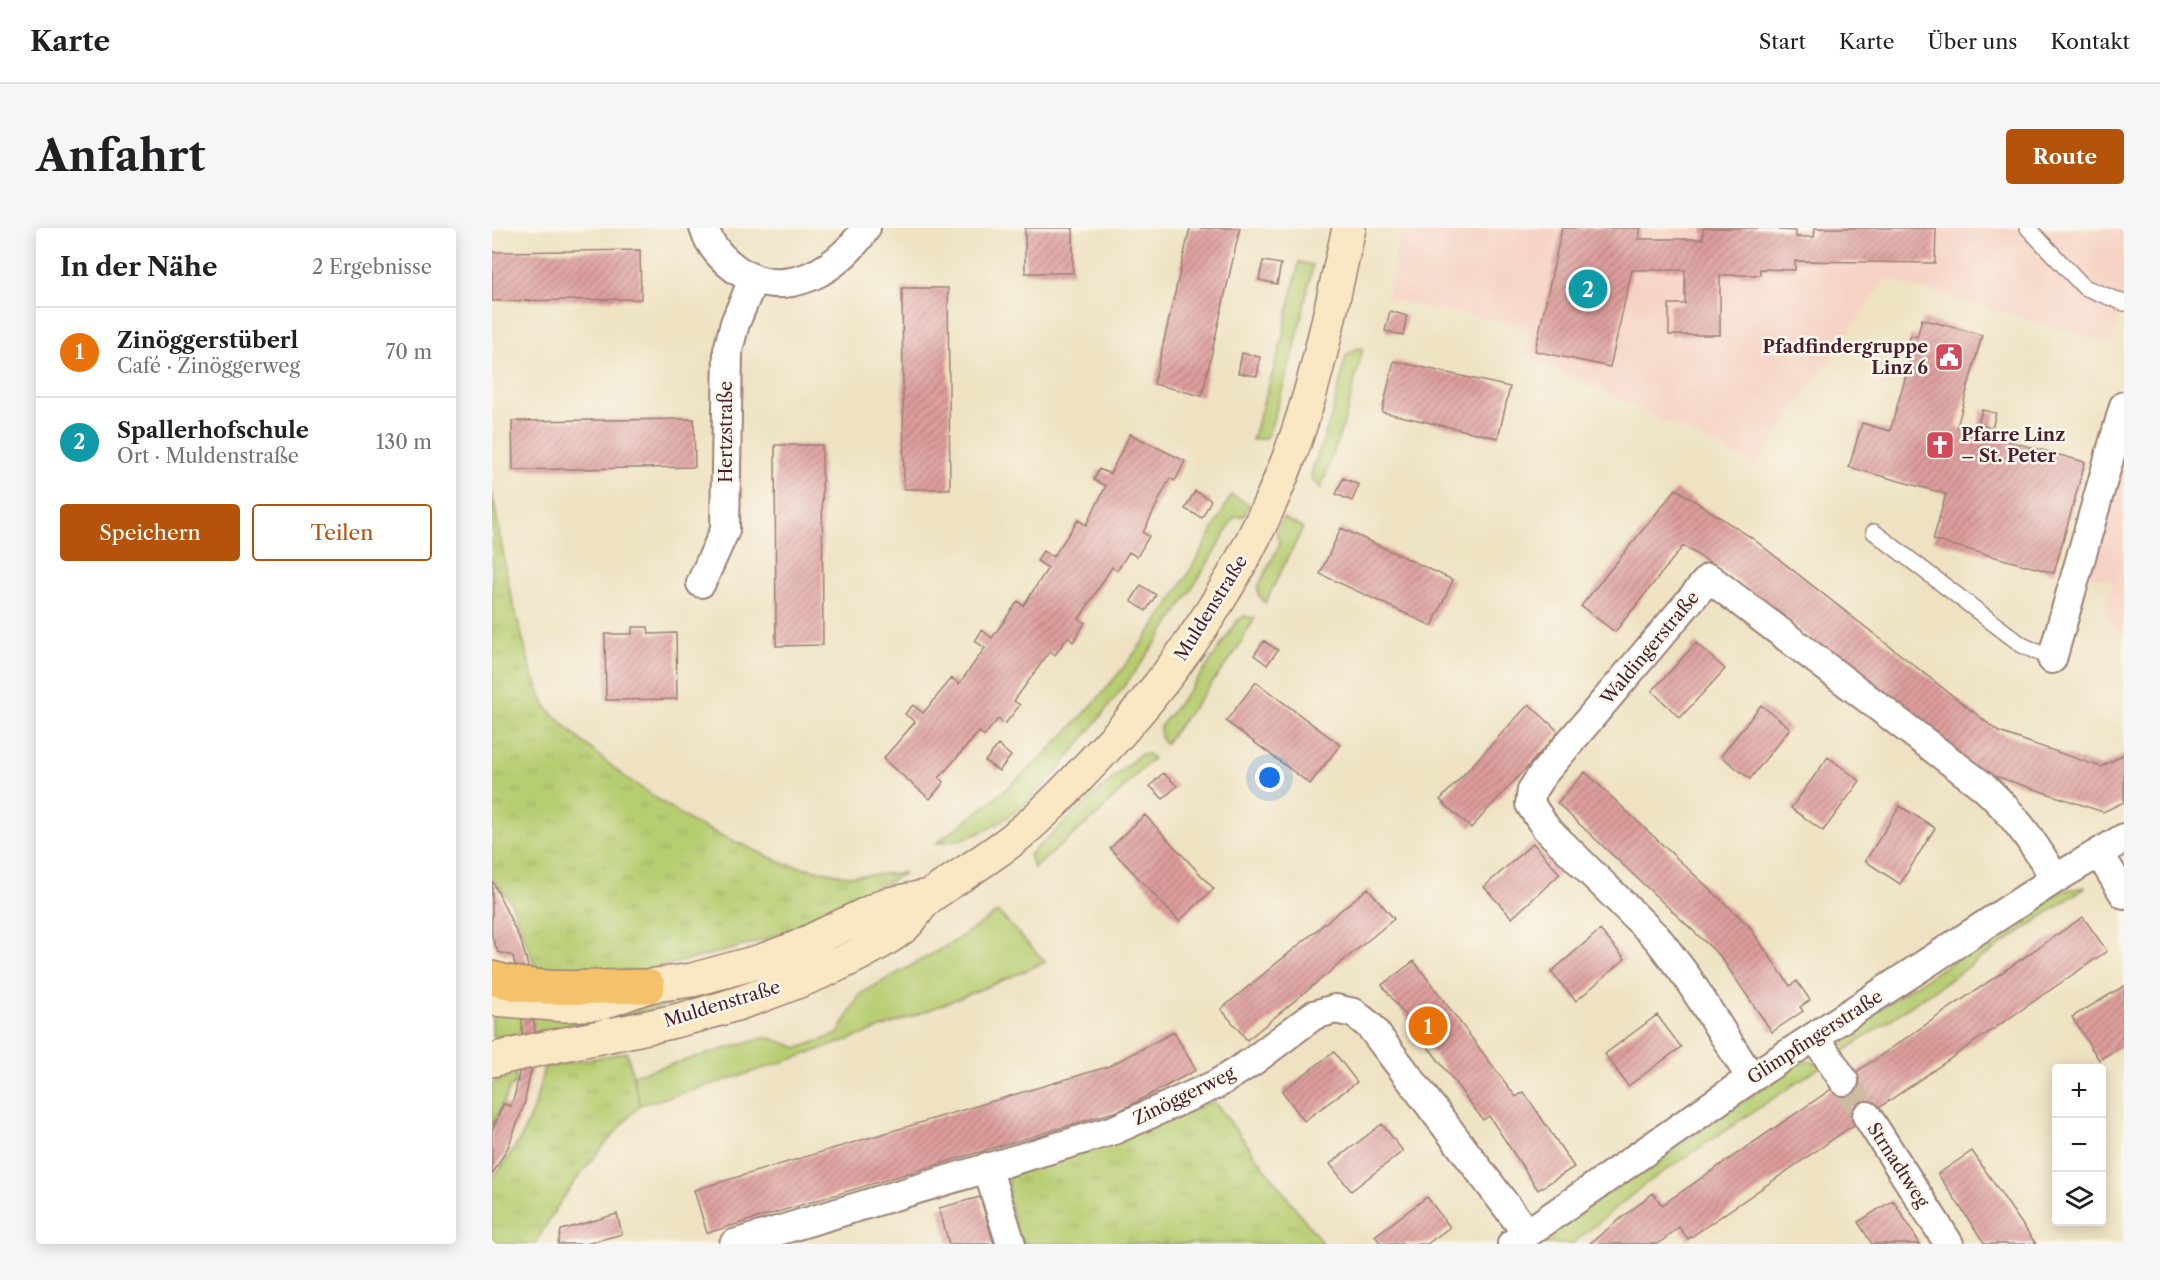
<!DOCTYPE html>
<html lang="de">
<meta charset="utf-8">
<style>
:root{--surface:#fff;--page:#f6f6f6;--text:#202124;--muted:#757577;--line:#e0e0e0;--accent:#b45309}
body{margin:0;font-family:"Libre Caslon Text",serif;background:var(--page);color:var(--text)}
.controls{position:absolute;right:18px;bottom:18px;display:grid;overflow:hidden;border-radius:6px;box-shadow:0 3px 15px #0003}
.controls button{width:54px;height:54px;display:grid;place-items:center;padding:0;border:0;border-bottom:2px solid var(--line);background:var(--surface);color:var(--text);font:30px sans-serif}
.you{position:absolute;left:778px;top:550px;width:21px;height:21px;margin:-15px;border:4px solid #fff;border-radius:50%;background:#1a73e8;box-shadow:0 0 0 9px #1a73e833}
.badge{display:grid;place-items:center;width:39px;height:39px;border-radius:50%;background:var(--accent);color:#fff;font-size:20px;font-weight:700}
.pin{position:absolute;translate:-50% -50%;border:3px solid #fff;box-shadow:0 2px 6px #0006}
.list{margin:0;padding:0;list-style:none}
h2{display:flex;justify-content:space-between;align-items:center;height:78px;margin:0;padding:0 24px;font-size:26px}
h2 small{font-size:20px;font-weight:400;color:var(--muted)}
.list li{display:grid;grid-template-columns:39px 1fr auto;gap:18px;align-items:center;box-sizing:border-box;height:90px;padding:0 24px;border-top:2px solid var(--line)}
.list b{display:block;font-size:22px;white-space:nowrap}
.list p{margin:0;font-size:20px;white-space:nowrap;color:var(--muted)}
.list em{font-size:20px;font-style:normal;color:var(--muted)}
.actions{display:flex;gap:12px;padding:18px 24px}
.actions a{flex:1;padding:14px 0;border:2px solid var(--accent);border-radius:6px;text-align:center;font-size:21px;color:var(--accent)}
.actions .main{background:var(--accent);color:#fff}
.icon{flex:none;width:33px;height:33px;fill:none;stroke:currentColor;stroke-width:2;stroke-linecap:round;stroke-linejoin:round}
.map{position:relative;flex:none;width:1632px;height:1016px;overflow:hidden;border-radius:6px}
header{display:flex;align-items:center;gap:36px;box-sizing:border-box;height:84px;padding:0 30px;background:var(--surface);border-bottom:2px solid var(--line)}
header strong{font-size:28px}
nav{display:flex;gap:33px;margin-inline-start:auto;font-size:21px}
.intro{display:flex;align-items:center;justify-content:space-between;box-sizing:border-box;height:144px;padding:0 36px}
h1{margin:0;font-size:42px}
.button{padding:15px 27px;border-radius:6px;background:var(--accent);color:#fff;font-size:21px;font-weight:700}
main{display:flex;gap:36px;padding:0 36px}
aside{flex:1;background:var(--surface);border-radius:6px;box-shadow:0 3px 15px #0003}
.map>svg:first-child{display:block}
.built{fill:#f5d2c3}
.grass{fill:#b7cd72;stroke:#80764e;stroke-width:1.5}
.park{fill:url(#park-tufts);stroke:#80764e;stroke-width:1.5}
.building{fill:url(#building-hatch)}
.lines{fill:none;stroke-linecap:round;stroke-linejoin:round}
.street-tunnel{stroke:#cdbba4;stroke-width:28;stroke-dasharray:28 14;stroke-linecap:butt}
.lane-casing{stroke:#9c8076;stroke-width:18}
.street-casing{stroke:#9c8076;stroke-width:32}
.secondary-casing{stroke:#9c8076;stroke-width:36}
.highway-casing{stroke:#9c8076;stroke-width:36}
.lane{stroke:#fff;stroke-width:15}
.street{stroke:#fff;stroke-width:28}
.secondary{stroke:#fae7c3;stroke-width:33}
.highway{stroke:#f3c26a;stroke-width:33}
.labels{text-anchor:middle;stroke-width:5;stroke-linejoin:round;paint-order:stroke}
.poi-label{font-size:18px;font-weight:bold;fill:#4a1f2b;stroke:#fbf7ec;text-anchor:end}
.street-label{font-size:18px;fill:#4a1f2b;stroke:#fbf7ec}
</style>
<header>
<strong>Karte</strong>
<nav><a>Start</a><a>Karte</a><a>Über uns</a><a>Kontakt</a></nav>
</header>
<div class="intro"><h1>Anfahrt</h1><a class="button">Route</a></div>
<main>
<aside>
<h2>In der Nähe<small>2 Ergebnisse</small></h2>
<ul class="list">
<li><span class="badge" style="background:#e8710a">1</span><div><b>Zinöggerstüberl</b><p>Café · Zinöggerweg</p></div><em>70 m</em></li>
<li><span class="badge" style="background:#0f9aa8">2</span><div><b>Spallerhofschule</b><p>Ort · Muldenstraße</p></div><em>130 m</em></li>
</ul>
<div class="actions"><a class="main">Speichern</a><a>Teilen</a></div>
</aside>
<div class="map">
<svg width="1632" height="1016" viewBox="0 0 1632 1016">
<defs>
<pattern id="park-tufts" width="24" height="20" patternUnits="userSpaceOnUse" patternTransform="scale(1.5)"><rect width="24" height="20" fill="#b7cd72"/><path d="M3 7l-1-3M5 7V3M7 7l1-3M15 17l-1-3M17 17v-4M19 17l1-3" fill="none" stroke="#9fb063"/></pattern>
<pattern id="building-hatch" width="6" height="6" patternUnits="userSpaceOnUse" patternTransform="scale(1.5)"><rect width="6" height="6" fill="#dd9e9c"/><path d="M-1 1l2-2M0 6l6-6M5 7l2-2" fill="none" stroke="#b5807f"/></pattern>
</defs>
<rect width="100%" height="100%" fill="#fbf7ec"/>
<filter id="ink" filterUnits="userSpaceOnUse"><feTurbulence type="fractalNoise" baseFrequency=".0167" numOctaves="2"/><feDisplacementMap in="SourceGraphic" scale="12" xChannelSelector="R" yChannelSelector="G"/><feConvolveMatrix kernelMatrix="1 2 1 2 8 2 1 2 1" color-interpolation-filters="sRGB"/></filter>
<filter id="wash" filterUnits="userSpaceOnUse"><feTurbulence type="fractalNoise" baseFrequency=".008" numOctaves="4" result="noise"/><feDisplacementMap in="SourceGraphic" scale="24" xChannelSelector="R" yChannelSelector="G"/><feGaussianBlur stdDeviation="1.35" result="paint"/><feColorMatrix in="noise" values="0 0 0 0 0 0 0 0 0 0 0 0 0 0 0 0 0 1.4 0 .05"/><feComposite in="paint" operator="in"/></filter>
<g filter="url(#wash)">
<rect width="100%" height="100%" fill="#eee2c2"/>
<path class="built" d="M910,0H1632V73L1620,115L1393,51L1264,237L1033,126L1038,100L894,71Z
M1632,213V406L1612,386L1621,354L1592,345Z"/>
<path class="grass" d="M807,34L821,37L802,123L777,205L773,210L760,212L787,124Z
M865,120L871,121L853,191L829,260L820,252L819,245L840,187L854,128Z
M739,267L757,276L752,288L742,289C703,362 657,428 605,493C565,545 517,612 444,615C577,522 667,412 739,267Z
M791,290L811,300L773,375L766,366V359L788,316L784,304Z
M752,388L763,390L742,426L673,516L669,511L668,499L714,440L745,393Z
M648,526H656L661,530L605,587L542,640L537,627Z
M1594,659L1345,828L1344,819L1354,802L1570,663Z
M506,684L553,734C422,792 286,839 148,877L141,847L275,809L307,820L346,806L368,766L458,716Z
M271,750C180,780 95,798 0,809V779L112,784L182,773Z
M1317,833L1331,837L1152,957L1080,1016H1042L1306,836Z
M24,846V856L18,859L0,899V855Z"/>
<path class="park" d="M0,263L17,359L40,446L55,480L87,511L133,549L200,594L293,636L356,648L413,645L310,699L241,721L156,742L47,749L19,674L0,649Z
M135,824L148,877C109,920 70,963 44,1016H0V952L29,910L43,877L52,840Z
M722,873L831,1016H528L516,971L517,947Z"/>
<g id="blocks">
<path class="building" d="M533,0H581V45H533Z
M698,0H748L710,168L662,156Z
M1070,0H1149L1146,11H1211V0H1287V2L1304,3V9H1322L1323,0H1444L1443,35L1303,33V42L1268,41V47H1228V107H1177V76H1193V42H1140L1118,139L1043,123Z
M148,22L149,71L0,73V24Z
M771,33L789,36L785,56L767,52Z
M410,60H456L458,261H412Z
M898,83L915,88L911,107L893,103Z
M1430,91L1490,107L1465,199L1593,234L1562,345L1441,312L1454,266L1357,239L1370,195L1398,203L1421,123L1415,122L1419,107L1425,109Z
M750,125L768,129L765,148L746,145Z
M902,133L1018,159L1006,210L890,184Z
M1490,182L1504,185L1500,200L1486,196Z
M202,191L203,239L21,242L20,193Z
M638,206L693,233L683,253L678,250L666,274L651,305L657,308L645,329L637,324L625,343L620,339L587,391L593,395L581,414L576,409L563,427L558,423L522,473L528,477L513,496L506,491L492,508L487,504L447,550L452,554L438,571L391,531L423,494L413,486L421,477L431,485L460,450L467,456L493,420L483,413L490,402L500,410L526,373L531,378L556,340L545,333L551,323L561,329L586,292L594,297L614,258L602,252L607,241L618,246Z
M283,217H330L331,417L284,418Z
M851,250L867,257L860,273L844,266Z
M1184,261L1260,310L1507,504L1609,539L1632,526V574L1611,584L1485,542L1234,344L1191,318L1123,404L1089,378Z
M703,263L719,272L710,290L693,281Z
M849,300L961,352L940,398L828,346Z
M649,357L664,367L654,383L639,373Z
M140,399H156L157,406L184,405L185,471L114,472L113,406H140Z
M772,413L786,422L775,437L762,427Z
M1204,415L1233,441L1188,490L1160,463Z
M764,454L848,517L818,556L734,493Z
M1037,476L1067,504L979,600L948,572Z
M1269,477L1298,500L1258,551L1229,528Z
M506,517L519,528L507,543L493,533Z
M1336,529L1368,553L1331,603L1299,580Z
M1093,544L1257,698L1298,758L1305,753L1318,772L1308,779L1311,783L1280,804L1228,728L1065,575Z
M671,545L685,558L671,571L658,558Z
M1408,578L1443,600L1408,656L1373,633Z
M653,587L722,661L687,693L618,620Z
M1041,615L1068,646L1020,690L992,659Z
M0,652L30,716L38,746L43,801L40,838L32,877L17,917L0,947V903L11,876L19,878L23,866L30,829V793L28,761L21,728L6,724L0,709Z
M876,660L902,691L755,812L729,781Z
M1591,689L1615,723L1196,1011L1187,999L1166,1016H1097L1161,965L1170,977Z
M1108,702L1133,731L1084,773L1059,744Z
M922,733L1024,869L1032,864L1082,939L1046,962L997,888L991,892L890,757Z
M1632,758V817L1607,832L1580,789Z
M1165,787L1189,819L1136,858L1113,826Z
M682,804L704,842L629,882L215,1005L202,962L615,839Z
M842,824L865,854L812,893L790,863Z
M890,896L911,923L859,963L838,936Z
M1480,923L1523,986L1544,1016H1493L1489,1010L1446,946Z
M488,969L502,1016H457L447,980Z
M935,969L958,999L935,1016H889L883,1008Z
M1401,972L1428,1016H1380L1366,994Z
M125,986L130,1006L94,1016H66L69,1002Z"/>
</g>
</g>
<g filter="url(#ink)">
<use href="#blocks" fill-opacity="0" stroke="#9c8076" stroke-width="1.5"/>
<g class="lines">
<path class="street-tunnel" d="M1352,853L1375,888"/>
<g class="lane-casing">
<path id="lane" d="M1536,0L1592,59L1632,75
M1382,304L1530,417L1560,431"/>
</g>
<g class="street-casing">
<path id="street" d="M212,0C216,13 225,25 235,34C283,78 343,47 374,0
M209,355L233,302L236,122L243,95L261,52
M1560,431L1632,178
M1607,625L1632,666
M1323,809L1352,853
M1259,850L1195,749L1166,711L1054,600L1038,576L1040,562L1050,547L1217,350L1492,559C1522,586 1543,616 1563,651
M1375,888L1457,1016
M495,939L519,1016
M242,1016L622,902L725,856L761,833L822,787L843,781L862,785L878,798L1034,1004
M1020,1016L1259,850L1563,651L1632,610"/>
</g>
<g class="secondary-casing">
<path id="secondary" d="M0,771L73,777L109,775L156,758L200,752L269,733L302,721L393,677L437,668
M0,832C88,810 179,800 265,769C311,752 372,729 411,699C422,690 428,674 441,666C466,649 492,633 516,615C545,593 571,566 596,539C682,450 752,348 796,232C825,157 839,78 857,0"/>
</g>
<g class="highway-casing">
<path id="highway" d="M0,750C50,765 105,758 156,758"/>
</g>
<use href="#lane" class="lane"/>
<use href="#street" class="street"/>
<use href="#secondary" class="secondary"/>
<use href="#highway" class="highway"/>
</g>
</g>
<defs>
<g id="civic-square" transform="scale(1.5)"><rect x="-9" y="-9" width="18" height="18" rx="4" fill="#d1495b" stroke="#fbf7ec"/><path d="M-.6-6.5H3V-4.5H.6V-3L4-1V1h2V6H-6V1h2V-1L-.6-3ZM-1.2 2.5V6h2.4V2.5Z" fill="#fff"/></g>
<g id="church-square" transform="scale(1.5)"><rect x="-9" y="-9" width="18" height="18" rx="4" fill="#d1495b" stroke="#fbf7ec"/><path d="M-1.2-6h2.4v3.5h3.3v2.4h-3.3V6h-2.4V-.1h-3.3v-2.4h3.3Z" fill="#fff"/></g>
</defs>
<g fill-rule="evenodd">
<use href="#civic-square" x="1457" y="129"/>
<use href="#church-square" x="1448" y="217"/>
</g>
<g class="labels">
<g class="poi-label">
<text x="1436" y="125">Pfadfindergruppe<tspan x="1436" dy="21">Linz 6</tspan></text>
<text x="1469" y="213" text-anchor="start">Pfarre Linz<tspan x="1469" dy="21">– St. Peter</tspan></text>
</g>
<g class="street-label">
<text transform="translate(234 204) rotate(-90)" y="6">Hertzstraße</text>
<text transform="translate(719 380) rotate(-58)" y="6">Muldenstraße</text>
<text transform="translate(1158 420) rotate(-50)" y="6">Waldingerstraße</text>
<text transform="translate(230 776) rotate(-17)" y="6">Muldenstraße</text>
<text transform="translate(1323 809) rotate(-33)" y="6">Glimpfingerstraße</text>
<text transform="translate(692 868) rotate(-26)" y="6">Zinöggerweg</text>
<text transform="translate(1406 937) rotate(57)" y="6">Strnadtweg</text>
</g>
</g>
</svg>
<div class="controls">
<button>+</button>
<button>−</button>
<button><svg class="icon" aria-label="layers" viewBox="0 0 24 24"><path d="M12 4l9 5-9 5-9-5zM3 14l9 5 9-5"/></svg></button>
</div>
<div class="you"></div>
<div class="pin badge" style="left:936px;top:798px;background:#e8710a">1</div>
<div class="pin badge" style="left:1096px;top:61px;background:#0f9aa8">2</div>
</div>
</main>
